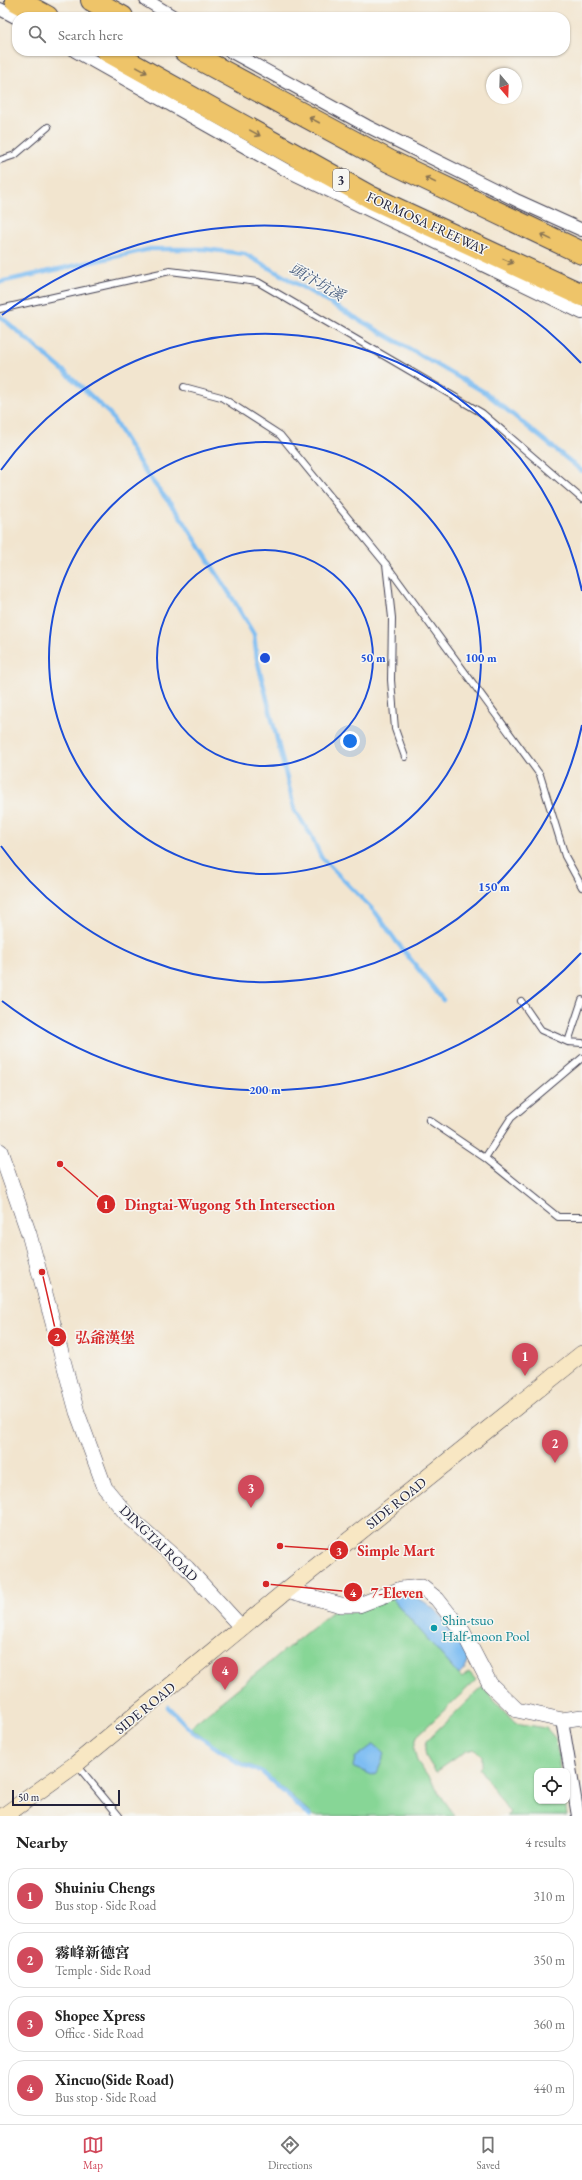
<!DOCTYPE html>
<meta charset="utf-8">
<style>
:root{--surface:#fff;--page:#f6f6f6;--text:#222;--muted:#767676;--line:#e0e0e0;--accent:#d1495b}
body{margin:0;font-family:"EB Garamond","Noto Serif TC",serif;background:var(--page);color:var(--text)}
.controls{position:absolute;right:12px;bottom:12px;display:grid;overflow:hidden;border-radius:8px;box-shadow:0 1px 3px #0004}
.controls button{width:36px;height:36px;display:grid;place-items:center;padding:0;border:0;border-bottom:1px solid var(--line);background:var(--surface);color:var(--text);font:20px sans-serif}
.compass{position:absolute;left:486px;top:68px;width:36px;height:36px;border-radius:50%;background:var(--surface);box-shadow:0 1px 3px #0004;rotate:161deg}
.scale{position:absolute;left:12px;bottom:10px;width:108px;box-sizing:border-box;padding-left:4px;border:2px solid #22223b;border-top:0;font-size:11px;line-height:14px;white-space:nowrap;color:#22223b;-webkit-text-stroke:3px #f6f6f2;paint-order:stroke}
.you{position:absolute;left:350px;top:741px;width:14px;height:14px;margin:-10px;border:3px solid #fff;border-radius:50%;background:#1a73e8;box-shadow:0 0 0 6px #1a73e833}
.badge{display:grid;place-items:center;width:26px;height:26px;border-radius:50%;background:var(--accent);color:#fff;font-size:13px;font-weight:700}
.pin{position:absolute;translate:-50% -33px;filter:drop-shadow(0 1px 2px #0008)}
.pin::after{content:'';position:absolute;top:21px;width:14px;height:12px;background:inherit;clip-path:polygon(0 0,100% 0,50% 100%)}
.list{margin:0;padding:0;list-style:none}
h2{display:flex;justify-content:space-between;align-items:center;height:52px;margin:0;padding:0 16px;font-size:17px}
h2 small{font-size:13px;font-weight:400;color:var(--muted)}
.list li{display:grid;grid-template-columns:26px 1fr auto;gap:12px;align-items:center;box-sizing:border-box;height:56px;margin:0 8px 8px;padding:0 8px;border:1px solid var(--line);border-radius:16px}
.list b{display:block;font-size:15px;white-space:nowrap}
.list p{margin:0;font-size:13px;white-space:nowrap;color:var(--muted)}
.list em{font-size:13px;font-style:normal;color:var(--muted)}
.icon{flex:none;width:22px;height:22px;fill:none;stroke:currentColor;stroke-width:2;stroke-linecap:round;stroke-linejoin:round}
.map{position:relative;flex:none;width:582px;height:1816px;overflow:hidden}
.search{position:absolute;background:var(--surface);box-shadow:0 1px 3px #0004;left:12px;right:12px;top:12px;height:44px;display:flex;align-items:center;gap:10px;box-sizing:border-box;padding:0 14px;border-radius:16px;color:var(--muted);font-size:15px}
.sheet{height:308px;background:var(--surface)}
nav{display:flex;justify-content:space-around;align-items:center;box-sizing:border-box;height:56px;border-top:1px solid var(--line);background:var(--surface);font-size:11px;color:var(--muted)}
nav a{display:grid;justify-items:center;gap:2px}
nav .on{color:var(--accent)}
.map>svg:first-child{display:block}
.green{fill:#87d696;stroke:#547c68}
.water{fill:#7ebdf2;stroke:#507096}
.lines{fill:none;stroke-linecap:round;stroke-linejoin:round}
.stream{stroke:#7ebdf2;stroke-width:4.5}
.service-casing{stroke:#413f51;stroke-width:8}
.minor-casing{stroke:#413f51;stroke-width:14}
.tertiary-casing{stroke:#413f51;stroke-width:16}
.secondary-casing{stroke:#413f51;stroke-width:18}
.motorway-casing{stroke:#413f51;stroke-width:24}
.service{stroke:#fff;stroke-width:6}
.minor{stroke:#fff;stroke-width:12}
.tertiary{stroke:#fff;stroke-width:15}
.secondary{stroke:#f8e7c3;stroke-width:17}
.motorway{stroke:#eec469;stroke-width:22}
.oneway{stroke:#887352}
.ring{fill:none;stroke:#1d4ed8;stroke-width:2}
.culture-dot{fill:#0f9aa8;stroke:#f6f6f2;stroke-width:1.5}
.labels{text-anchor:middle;stroke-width:3;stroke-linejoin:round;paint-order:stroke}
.shield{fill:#f6f6f2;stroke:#626272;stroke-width:1}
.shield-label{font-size:13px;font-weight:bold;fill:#22223b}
.street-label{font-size:14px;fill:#22223b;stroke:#f6f6f2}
.culture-label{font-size:14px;fill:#0d838f;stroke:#f6f6f2;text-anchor:start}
.water-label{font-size:15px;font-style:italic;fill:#42587b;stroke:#f6f6f2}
.centre{fill:#1d4ed8;stroke:#f6f6f2;stroke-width:2}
.ring-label{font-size:12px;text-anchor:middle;font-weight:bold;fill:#1d4ed8;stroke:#f6f6f2;stroke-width:3;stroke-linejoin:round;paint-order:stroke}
.leader{fill:none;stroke:#d62828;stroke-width:1.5}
.callout-dot{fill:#d62828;stroke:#f6f6f2;stroke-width:1.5}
.mark-label{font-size:12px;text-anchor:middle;font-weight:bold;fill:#fff}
.callout-label{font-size:15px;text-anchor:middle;font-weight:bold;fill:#d62828;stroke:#f6f6f2;stroke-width:3;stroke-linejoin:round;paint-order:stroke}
</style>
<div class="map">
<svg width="582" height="1816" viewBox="0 0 582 1816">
<rect width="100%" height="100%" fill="#f6f6f2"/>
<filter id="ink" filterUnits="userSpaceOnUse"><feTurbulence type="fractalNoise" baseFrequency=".025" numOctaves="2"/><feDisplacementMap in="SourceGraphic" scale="8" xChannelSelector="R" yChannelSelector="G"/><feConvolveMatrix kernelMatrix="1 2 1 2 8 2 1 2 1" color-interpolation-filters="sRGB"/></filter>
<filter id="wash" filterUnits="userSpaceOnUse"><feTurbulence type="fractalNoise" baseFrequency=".012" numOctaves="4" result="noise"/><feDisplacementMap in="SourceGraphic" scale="16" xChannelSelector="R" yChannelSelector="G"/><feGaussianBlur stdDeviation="0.9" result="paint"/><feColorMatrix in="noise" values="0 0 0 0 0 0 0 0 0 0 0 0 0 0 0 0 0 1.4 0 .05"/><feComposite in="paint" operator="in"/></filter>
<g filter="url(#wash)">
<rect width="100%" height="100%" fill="#f2e5cf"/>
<path class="green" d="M390,1596L462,1678L469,1672L476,1680L417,1736L414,1748L417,1761L455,1816H314L262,1770L234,1759L190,1727L333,1611L350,1613Z
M482,1687L515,1723L546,1728L556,1739L560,1771H537V1801H565L567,1816H506L510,1813L479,1768L482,1765V1756L475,1749L466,1751L436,1772C429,1762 422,1754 426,1741Z"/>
<path class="water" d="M400,1593C407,1595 415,1597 421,1600C437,1608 473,1646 467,1665C465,1669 461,1673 459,1675L390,1596Z
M374,1744L385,1754L377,1773L372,1775L353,1767L355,1758Z"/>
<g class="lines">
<path class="stream" d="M0,282L150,249H205L245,254L486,393L582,471
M0,316L73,379L110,414L145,472L183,520L236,604L254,635L257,659L295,811L311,835L321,857L376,913L396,941L443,1000
M168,1707L193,1732L237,1762L262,1772L310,1816"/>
</g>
</g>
<g filter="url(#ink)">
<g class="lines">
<g class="service-casing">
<path id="service" d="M0,160L15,155L48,127
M0,309L170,271L258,282L482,413L582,499
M184,387L221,397L280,435L385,563L540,775L565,856L582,887
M386,564L392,618L391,680L395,729L405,757
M582,1000L568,1042L582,1043
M521,1001L541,1030L568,1042
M429,1120L485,1158L558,1217H582
M485,1158L511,1118L582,1058
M77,1765L119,1816"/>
</g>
<g class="minor-casing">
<path id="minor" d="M146,0L174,17
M0,9L17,18
M75,51L286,170L582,313
M230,51L367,126L518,201L582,230
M562,1720L578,1816"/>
</g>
<g class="tertiary-casing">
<path id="tertiary" d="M0,1151L29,1234L77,1412L105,1488L129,1517L187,1568L242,1628
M287,1590L341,1605H359L401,1589L422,1587L437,1599L463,1632L490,1684L517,1710L562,1720L582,1717"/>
</g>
<g class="secondary-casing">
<path id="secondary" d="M4,1816L76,1764L287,1590L582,1354"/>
</g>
<g class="motorway-casing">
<path id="motorway" d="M16,0L47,17
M92,0L122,17
M108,51L372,198L582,295
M185,51L389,161L582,253"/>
</g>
<use href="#service" class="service"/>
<use href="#minor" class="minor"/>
<use href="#tertiary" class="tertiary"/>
<use href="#secondary" class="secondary"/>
<use href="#motorway" class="motorway"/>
</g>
<defs><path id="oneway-shaft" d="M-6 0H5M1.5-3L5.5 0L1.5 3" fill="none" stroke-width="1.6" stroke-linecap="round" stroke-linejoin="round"/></defs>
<g class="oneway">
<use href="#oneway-shaft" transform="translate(142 70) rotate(29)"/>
<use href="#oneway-shaft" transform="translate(314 120) rotate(-152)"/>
<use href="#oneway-shaft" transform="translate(255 133) rotate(29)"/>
<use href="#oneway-shaft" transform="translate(430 180) rotate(-154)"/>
<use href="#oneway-shaft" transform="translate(546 237) rotate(-154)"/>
<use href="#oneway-shaft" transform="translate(508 261) rotate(25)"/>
</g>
</g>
<g class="ring">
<circle cx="265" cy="658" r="108"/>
<circle cx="265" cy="658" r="216"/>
<path d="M582 725A324 324 0 0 1 1 846M1 470A324 324 0 0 1 582 591"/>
<path d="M581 953A432 432 0 0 1 2 1001M2 315A432 432 0 0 1 581 363"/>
</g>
<circle class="culture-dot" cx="434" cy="1628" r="4"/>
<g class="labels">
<rect class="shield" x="333" y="169" width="16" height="22" rx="3"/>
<g class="shield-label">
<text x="341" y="185">3</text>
</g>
<g class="street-label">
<text transform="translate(427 223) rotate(25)" y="5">FORMOSA FREEWAY</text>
<text transform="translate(396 1503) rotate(-39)" y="5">SIDE ROAD</text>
<text transform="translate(159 1543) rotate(44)" y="5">DINGTAI ROAD</text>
<text transform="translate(145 1708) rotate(-39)" y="5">SIDE ROAD</text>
</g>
<g class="culture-label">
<text x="442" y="1625">Shin-tsuo<tspan x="442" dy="16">Half-moon Pool</tspan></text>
</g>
<g class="water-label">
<text transform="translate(317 282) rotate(30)" y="5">頭汴坑溪</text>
</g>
</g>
<circle cx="265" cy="658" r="6" class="centre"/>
<g class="ring-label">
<text x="373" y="662">50 m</text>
<text x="481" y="662">100 m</text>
<text x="494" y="891">150 m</text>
<text x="265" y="1094">200 m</text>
</g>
<path class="leader" d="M60 1164L106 1204M42 1272L57 1337M280 1546L339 1550M266 1584L353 1592"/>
<g class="callout-dot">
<circle cx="60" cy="1164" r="4"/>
<circle cx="42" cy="1272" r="4"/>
<circle cx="280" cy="1546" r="4"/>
<circle cx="266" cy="1584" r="4"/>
<circle cx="106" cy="1204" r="10"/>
<circle cx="57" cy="1337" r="10"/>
<circle cx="339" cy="1550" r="10"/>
<circle cx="353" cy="1592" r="10"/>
</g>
<g class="mark-label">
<text x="106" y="1209">1</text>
<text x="57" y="1341">2</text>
<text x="339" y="1555">3</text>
<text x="353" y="1597">4</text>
</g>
<g class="callout-label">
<text x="230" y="1210">Dingtai-Wugong 5th Intersection</text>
<text x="105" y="1343">弘爺漢堡</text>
<text x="396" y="1556">Simple Mart</text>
<text x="397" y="1598">7-Eleven</text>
</g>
</svg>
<div class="controls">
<button><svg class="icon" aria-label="locate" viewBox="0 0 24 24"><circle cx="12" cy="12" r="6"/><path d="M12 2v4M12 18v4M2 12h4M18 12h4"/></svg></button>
</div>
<svg class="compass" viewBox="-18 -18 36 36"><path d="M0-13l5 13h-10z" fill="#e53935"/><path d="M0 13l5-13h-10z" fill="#767676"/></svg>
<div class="scale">50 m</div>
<div class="you"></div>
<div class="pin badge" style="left:525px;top:1376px">1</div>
<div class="pin badge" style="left:555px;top:1463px">2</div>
<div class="pin badge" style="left:251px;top:1508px">3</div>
<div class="pin badge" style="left:225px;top:1690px">4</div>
<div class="search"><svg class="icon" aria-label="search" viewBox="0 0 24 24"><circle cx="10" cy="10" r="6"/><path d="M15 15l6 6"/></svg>Search here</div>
</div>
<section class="sheet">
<h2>Nearby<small>4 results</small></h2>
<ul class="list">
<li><span class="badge">1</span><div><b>Shuiniu Chengs</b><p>Bus stop · Side Road</p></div><em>310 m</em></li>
<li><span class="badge">2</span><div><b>霧峰新德宮</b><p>Temple · Side Road</p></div><em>350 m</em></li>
<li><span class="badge">3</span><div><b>Shopee Xpress</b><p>Office · Side Road</p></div><em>360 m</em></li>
<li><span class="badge">4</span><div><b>Xincuo(Side Road)</b><p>Bus stop · Side Road</p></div><em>440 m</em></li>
</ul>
</section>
<nav>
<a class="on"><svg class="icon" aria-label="map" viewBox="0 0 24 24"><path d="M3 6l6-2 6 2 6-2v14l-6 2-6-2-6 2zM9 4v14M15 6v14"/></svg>Map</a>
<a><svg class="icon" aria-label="directions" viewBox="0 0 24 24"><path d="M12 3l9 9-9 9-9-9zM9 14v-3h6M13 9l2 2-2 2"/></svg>Directions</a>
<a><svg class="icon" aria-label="saved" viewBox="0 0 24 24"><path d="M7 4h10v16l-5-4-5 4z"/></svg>Saved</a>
</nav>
